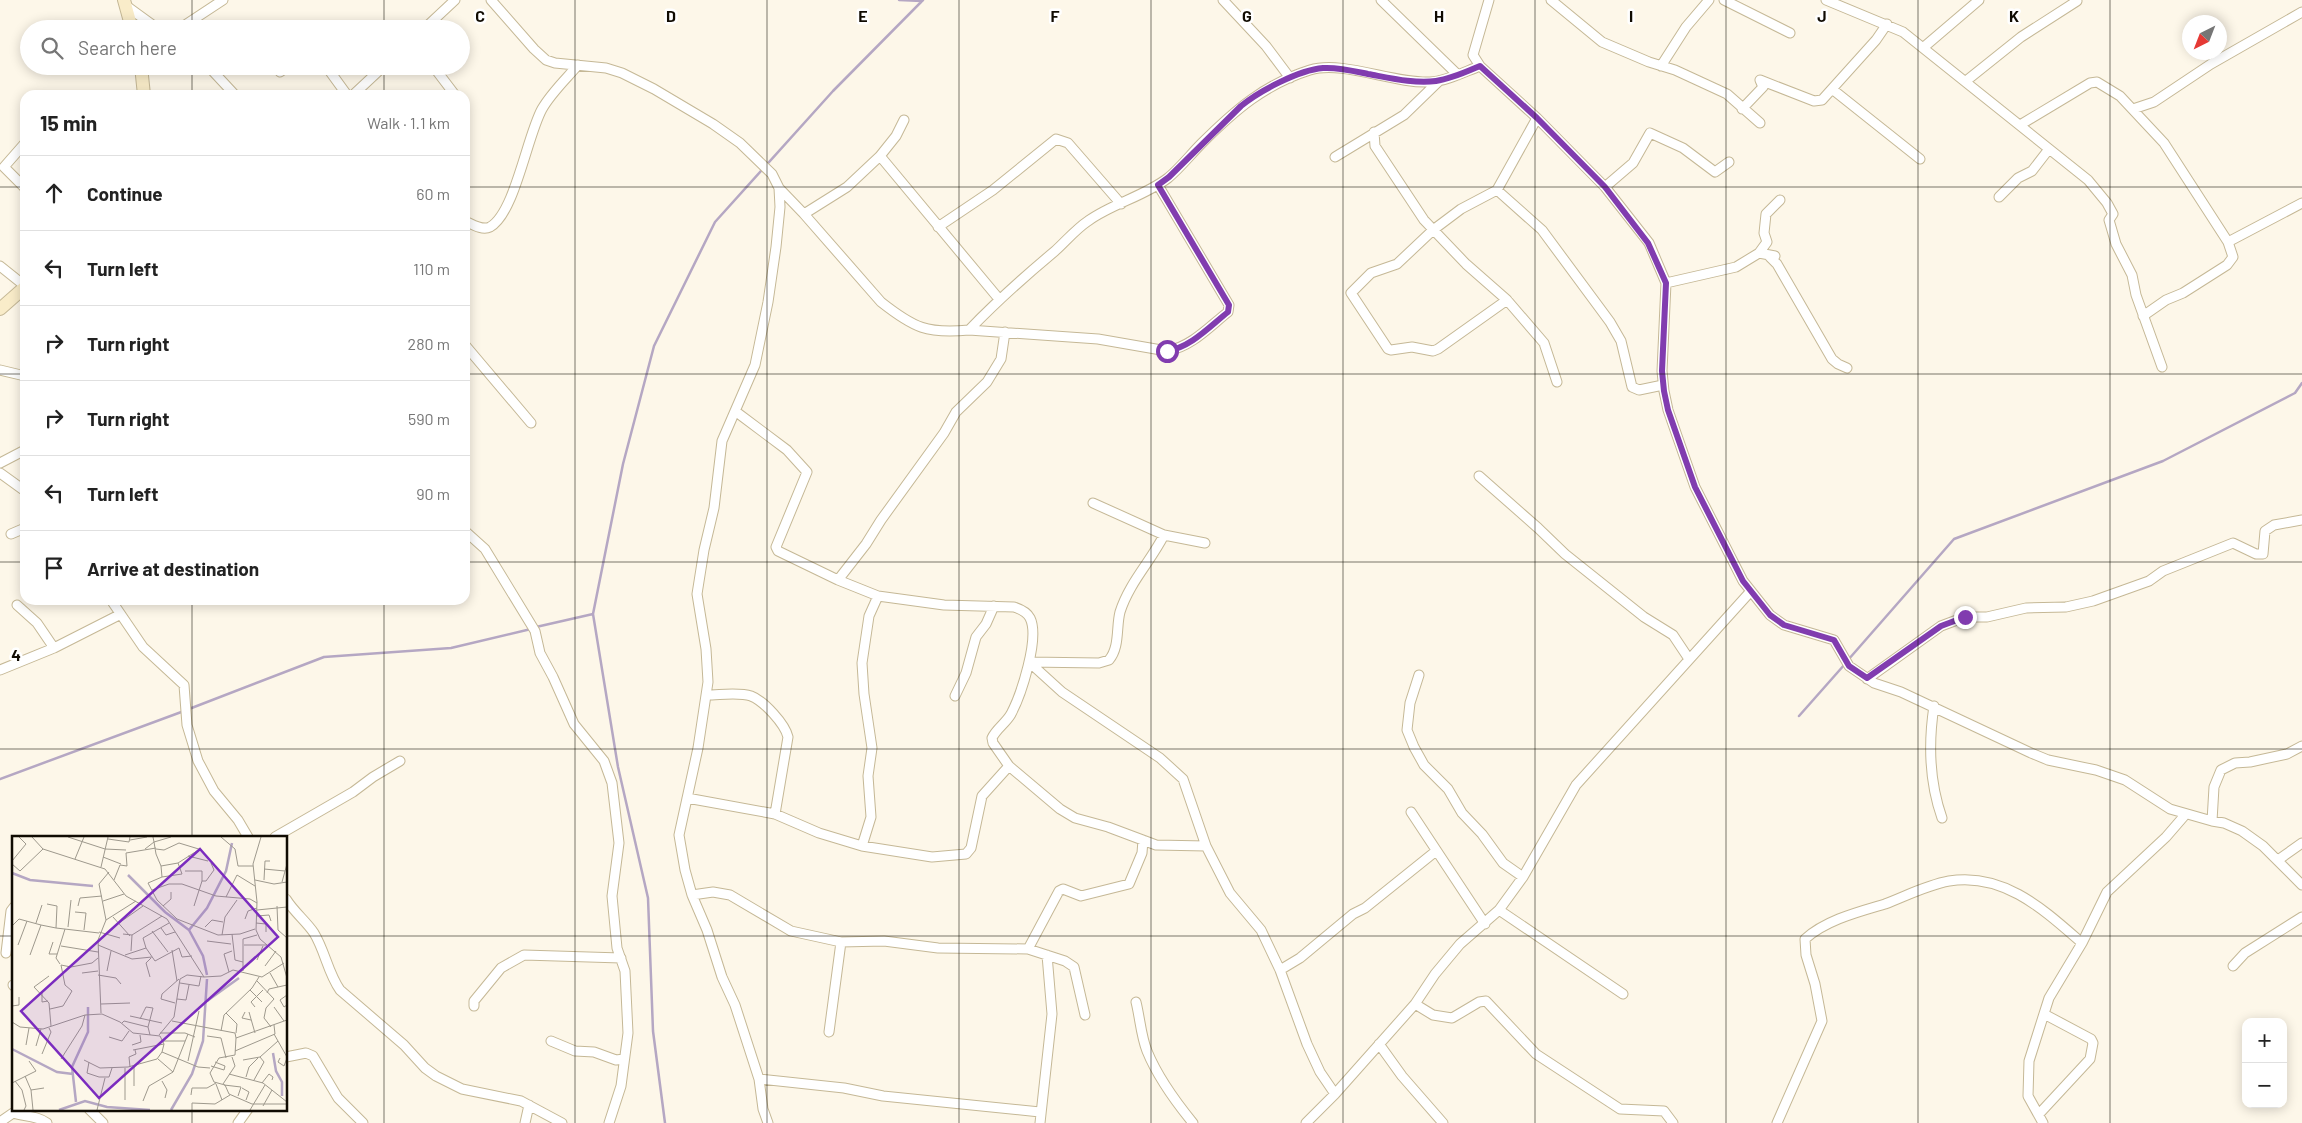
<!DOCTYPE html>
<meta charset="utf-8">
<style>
:root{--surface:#fff;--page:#f2f2f2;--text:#222;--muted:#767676;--line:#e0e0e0}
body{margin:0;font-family:Barlow,sans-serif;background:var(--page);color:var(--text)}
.controls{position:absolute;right:15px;bottom:15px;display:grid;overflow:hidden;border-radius:10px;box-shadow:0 2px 12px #0003}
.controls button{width:45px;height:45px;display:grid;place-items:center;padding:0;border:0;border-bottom:1px solid var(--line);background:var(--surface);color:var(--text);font:25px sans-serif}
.compass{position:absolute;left:2182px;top:15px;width:45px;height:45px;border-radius:50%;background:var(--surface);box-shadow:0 2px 12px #0003;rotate:222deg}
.stop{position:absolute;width:15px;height:15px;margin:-11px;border:4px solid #813caf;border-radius:50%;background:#fff}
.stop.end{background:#813caf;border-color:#fff;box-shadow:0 1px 5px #0008}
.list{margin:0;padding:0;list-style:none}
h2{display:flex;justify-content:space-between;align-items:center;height:65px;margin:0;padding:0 20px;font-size:21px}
h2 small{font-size:16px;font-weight:400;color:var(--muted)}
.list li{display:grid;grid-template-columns:32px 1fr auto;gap:15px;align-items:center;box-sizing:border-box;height:75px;padding:0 20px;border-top:1px solid var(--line)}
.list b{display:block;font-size:19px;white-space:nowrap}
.list em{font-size:16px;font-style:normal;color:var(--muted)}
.icon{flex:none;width:28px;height:28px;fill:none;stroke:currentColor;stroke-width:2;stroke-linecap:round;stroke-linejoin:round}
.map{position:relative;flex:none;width:2302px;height:1123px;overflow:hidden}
.search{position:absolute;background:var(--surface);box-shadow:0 2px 12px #0003;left:20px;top:20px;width:450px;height:55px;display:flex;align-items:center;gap:12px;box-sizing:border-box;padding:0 18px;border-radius:28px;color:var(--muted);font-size:19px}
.panel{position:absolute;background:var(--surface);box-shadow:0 2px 12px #0003;left:20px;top:90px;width:450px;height:515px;border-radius:15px}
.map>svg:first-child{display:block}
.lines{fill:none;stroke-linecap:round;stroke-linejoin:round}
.stream{stroke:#b5a7c3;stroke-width:2.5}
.street-casing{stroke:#c5b896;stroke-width:11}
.secondary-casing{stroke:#c5b896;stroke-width:14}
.street{stroke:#fff;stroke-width:9}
.secondary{stroke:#f9ecc9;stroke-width:12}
.route{stroke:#813caf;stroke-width:6}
.grid{fill:none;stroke:#100b02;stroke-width:1;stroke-opacity:0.55}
.inset-river{fill:none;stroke:#b5a7c3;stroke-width:2.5}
.inset-road{fill:none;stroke:#9e998d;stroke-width:1}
.view{fill:#7b2cbf;fill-opacity:0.15;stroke:#7b2cbf;stroke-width:2.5}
.inset-edge{fill:none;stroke:#100b02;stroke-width:2.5}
.grid-label{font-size:16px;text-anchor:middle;font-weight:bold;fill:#100b02;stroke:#fff;stroke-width:5;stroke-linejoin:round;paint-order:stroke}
</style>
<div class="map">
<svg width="2302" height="1123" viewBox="0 0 2302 1123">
<rect width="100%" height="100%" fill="#fdf7e9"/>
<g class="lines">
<path class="stream" d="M899,0L922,1
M536,627L593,614
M1848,660L1954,539L2163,461L2295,393L2302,383
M189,709L324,657L451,648L531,629
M1799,716L1845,664
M0,779L184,711
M665,1123L653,1031L648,898L618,767L593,614L623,464L654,346L715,222L833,91L923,0"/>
<g class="street-casing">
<path id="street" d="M491,0L534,49L546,60L555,63L606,68L622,73L654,89L713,124L740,143L772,174L779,188L780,207L776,247L768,302L755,365L722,441L714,508L704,550L697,594L706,649L708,682L698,748L679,835L685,870L692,895L707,930L722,977L735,1005L759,1079L763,1109L768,1123
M1223,0L1266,46L1290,78
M1381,0L1458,75
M1489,0L1473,55L1480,66L1537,118L1605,187L1649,243L1666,283L1662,371L1664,391L1668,410L1695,487L1743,581L1770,615L1784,625L1834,640L1849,666L1874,683L1901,692L2031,753L2048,760L2096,770L2125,780L2170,809L2212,821L2224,823L2242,831L2263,846L2302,885
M1551,0L1602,42L1649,62L1675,70L1727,94L1760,123
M1724,0L1790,33
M1826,0L1903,32L2088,180L2107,203L2113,214L2109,220L2116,244L2132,275L2136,295L2162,367
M125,5L158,29
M179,29L223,0
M424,29L455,0
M1924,47L1979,0
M208,66L235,95
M326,66L347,95
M433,66L455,95
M1661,66L1686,27L1709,0
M280,72L289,66
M1966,81L2021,37L2077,1
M1832,89L1920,159
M353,95L384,66
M1742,109L1763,87L1760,80L1814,101L1822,100L1876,40L1887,24
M2133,109L2154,102L2211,64L2302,12
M2020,125L2090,83L2097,82L2120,96L2164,143L2228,242L2233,257L2227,265L2183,293L2166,300L2143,316
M1374,132L1375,146L1424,220L1466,264L1507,300L1544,343L1557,382
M25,143L4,167L25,188
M880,156L896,136L904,120
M1335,157L1404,115L1439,81
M1605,187L1633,163L1650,133L1683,148L1715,172L1729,162
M779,188L804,214L881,302C914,328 927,334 969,330C996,302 1025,276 1055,251C1066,241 1076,229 1088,221C1113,203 1143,197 1168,178C1180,168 1191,154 1202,143C1235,110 1265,84 1310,70C1343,60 1394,84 1430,82C1447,81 1464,72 1480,66
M1497,190L1542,230L1610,322L1621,341L1632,387L1639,390L1663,385
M1999,197L2018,178L2032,171L2049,149
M804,214L847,187L880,156L999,299
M465,221C472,224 482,231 490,227C515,213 527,136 542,109C551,93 566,79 578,65
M938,227L993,190L1056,139L1068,143L1121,204
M2228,242L2302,203
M1759,253L1767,242L1764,233L1766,214L1780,200
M1775,256L1770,257L1777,264L1832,359L1838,364L1847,368
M0,266L25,286
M1666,283L1736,267L1759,253L1775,256
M1507,300L1438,349L1433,351L1412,347L1391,350L1388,349L1351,293L1371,273L1397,264L1433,230L1461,209L1497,190L1537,118
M969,330L1098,339L1167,351C1191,347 1209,327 1228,312L1229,305L1158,185
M465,345L531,423
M0,370L25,376
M735,411L787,450L807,472L776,547L778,551L838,580L878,596L944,605L1014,607C1020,609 1027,612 1030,618C1040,638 1021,695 1011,714C1006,723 996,729 992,738L993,743L1009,766L1060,809L1075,818L1108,827L1156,845L1206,846
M0,463L25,450
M0,473L25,491
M1479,476L1538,528L1565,554L1644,617L1673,635L1689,659
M1093,503L1164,535L1205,543
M465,531L485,549L535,631L540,653L553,677L574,724L604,761L612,783L619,843L612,896L617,948L625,971L628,1033L621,1086L609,1123
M11,534L25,528
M838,580L866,544L881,520L944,433L956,412L987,382L1001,359L1005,332
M111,600L143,647L184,685L187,725L198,761L214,791L238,820L248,837
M17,605L37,623L54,648
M1029,662L1062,692L1160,758L1183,779L1206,846L1230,893L1261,930L1280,970L1307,1044L1320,1072L1335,1094
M1029,662L1099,663L1109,660C1120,647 1116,627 1120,612C1129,583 1151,561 1164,535
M0,670L54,648L119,615
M1419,675L1410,703L1407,730L1414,747L1424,765L1448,789L1462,813L1482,834L1503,863L1523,877
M1867,679L1941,626L1965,617H1987L2026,608L2066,607L2093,601L2149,581L2163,571L2233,543L2256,554H2263L2265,531L2274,525L2302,520
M707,695C720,695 739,692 751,696C764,701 785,724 788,737L775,814
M955,696L966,673L976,637L986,624L994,606
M1934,706C1928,745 1929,781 1942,818
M687,798L775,814L819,833L862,846L932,857L966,854L971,848L982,796L1009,766
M1411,812L1485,924
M2212,821L2214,787L2221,770L2235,763L2250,762L2287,754L2302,746
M275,837L353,792L373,777L400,761
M862,846L871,817L868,776L872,748L864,694L862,663L869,616L878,596
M2278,860L2302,843
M692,895L713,892L730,895L791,931L841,942L884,941L938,948L1028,949L1065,961L1074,967L1085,1015
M286,899C294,912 306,921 314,933C325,951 328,973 340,990L404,1045L425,1068L436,1076L462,1089L521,1101L562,1123
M1499,910L1623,994
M1028,949L1059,891L1063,889L1081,896L1129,884L1142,853L1143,840
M6,953L11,911L14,907
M2233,966L2245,953L2302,917
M1280,970L1300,958L1353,914L1365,908L1436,851
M13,985L14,986
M1136,1002C1140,1018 1141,1036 1147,1051C1158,1078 1175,1101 1193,1123
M1415,1004L1433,1015L1452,1018L1479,1002L1486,1001L1536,1054L1620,1109L1664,1111L1673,1123
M474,1006V1001L501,968L524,955L621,958
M829,1032L841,942
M551,1041L575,1051L594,1052L616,1060L624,1059
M1379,1044L1402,1076L1443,1123
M286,1057L306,1053L313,1056L338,1098L363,1123
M759,1079L844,1088L883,1096L1040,1112
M89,1109L103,1123
M2039,1114L2090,1059L2093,1043L2091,1039L2044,1014
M0,1122L13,1113C25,1117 36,1115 47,1123
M238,1123L248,1109
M525,1123L529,1105
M1040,1123L1052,1014L1047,955
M1306,1123L1335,1094L1415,1004L1435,974L1460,944L1499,910L1523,877L1576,785L1751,591
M1777,1123L1822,1021L1815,984L1806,955L1805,939C1826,920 1858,912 1885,904C1906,896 1927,885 1949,881C2004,872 2044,910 2082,943
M2043,1123L2028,1096L2029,1061L2049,998L2082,943L2107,892L2166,837L2185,815"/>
</g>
<g class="secondary-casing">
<path id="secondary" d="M124,0L132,29
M141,66L144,95
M0,309L25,287"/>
</g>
<use href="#street" class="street"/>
<use href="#secondary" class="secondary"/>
</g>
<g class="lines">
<path class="route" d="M1167,351C1191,347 1209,327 1228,312L1229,305L1158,185L1169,177L1241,106C1259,91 1299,70 1323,68C1338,67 1354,71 1368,74C1390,78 1415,84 1436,81C1451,79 1466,72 1480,66L1537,118L1605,187L1648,243L1666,283L1662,371L1664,391L1668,410L1695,487L1743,581L1770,615L1784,625L1834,640L1849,666L1867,678L1941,626L1965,617"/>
</g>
<path class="grid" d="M192,0V29M384,0V29M575,0V1123M767,0V1123M959,0V1123M1151,0V1123M1343,0V1123M1535,0V1123M1726,0V1123M1918,0V1123M2110,0V1123M192,66V95M384,66V95M0,187H25M465,187H2302M0,374H25M465,374H2302M0,562H25M465,562H2302M192,600V837M384,600V1123M0,749H2302M0,936H14M286,936H2302M192,1109V1123"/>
<g transform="translate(12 836)">
<rect width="275" height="275" fill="#fdf7e9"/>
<path class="inset-river" d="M0,37L18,44L81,50M116,39L153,76L177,94L191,120L195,139M177,94L195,72L214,35L220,7M195,165L227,142M0,213L45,236L61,238M261,217L264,235L270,246V260M64,266L60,231L76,196V171M47,274L73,265L95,271L138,274M159,274L180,238L191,205L195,143"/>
<path class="inset-road" d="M20,1L31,13L93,33L114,60L155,83L192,141L209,140L221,134L250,141L272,127M56,1L93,13M209,1L223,13L226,30H241M249,1L241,28L245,66L244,94L248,103L269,121L275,142M96,3L117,6L118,1M118,4L135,1M93,13L114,14M133,13L142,6L141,1M144,13L152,14L167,7L190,14M176,20L196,25M91,21L109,28M63,23L72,1M0,25L14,8L7,1M166,27L188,13M0,28L8,35L31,13M149,30L150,41L170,38L166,27L149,30L144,18L142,6L159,1M89,31L96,1M252,33L273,35M173,35H190V45H194L202,34L199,27M150,41L136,47L145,64L165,83L206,99L228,98L243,93M102,44L108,29L115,30L114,17L144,12M243,44L262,48L275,46M252,44L253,25H258M270,46L275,28M140,54L157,48H170L204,60L238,63L245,67M214,61L225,39L243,50M91,65L112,58M35,68L45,70L44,92L87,97M66,70L68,62L90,60M151,70L159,63V56M182,70L190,45M265,70L266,94L275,102M245,74L275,71M63,76L74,77L72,94M245,80L257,79L259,85M101,81L118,100M233,83L236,75L245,72M94,84L124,65M24,87L30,69M107,87L131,70M244,87L254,88V96M0,90L7,83L29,89M56,91L59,64M193,91L200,84L211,86M149,92L154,99L163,96M140,95L156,116M87,96L108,102M111,98L120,99L150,80M220,98L223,124L231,126M210,99L213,81L225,64M195,105L219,108M41,106L37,118H45M6,109L15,85M86,109L120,123L140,121M232,109H255M49,110L86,116M134,112L131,102L157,87M160,114L165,145M119,115L120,99M18,119L29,89L44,92M113,119L134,112L143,125L167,112L170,121L180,120M245,124L251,110M48,128L44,122L53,93M253,130L264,115M95,135L99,115M231,135V103L245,99M217,136L212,118L220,115M70,137L86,135M258,137L266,151M86,139L104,142L109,148M37,140L22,151L37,167L39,190M138,141L134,127L139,122M245,145L262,163L254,172L252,182L259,191M168,147L187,150L189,140M238,154L250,166M30,157V166L36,165M255,157L257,153L275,149M275,159L268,164L272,171L275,169M165,163L174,164L177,149M163,167L149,163L150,158L167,143M89,168L118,167M0,170L7,169V161M243,171L239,166L251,154M262,171L272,185M38,173L51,170L60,155L53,149L49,129L59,131L80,127L86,122M233,176L230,182L239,184M237,176L243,197M89,177L86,104L94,84L87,48L97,36M214,177L225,188L224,197M118,180L150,187M128,183L134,171L141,172L136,191L138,199M275,184L224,202L223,219L207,222L198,237L202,246L213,249L217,258L240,268H275M160,185L223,197L224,202M0,186L8,191L31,193L73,179L90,178L108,186L121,197L148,200L152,208L150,216L186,231L198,232M110,187L112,185L136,191M209,195L212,179L240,152L247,141M148,197H173L183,201M262,198L275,221M147,199L162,181L168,143L175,139L192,141M195,200L209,202L214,222M97,201L110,205L117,195M150,205H173M14,209L17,192M120,209L129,206L128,199M24,210L29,193M121,214L152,208M223,215L263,198L262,189M30,218L39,196L37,192M268,222L266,226L272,230L275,222M49,223L70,190L73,179M146,223L161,236M72,224L88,232L116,231L145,223L150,216M231,224L248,221L266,205M176,225L187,175M77,226L75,237L87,241H97L100,232M199,230L212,234L213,230L203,226M118,231L117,221L124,218L123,214M217,238L251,247L275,266M13,240L19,254M234,241L237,231L246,222M242,244L252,226L248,221M3,245L10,254L14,270L12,274M150,245L155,254L153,262M0,247L24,235L17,225M250,247L257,238L261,241L260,244M204,248L210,264M211,248L223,230L220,221M212,249L229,251L226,260M122,250V229M230,252L237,256L234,264M179,259L180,252H195L204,247M113,264V232M131,265L137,250L161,236L176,198M251,270L260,254M21,274L19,254L32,252M85,274L93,242M180,274V267L203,268L218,259M238,274L253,249"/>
<path class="view" d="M188,13L266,101L87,262L9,175Z"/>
<rect width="275" height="275" class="inset-edge"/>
</g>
<g class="grid-label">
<text x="480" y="22">C</text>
<text x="671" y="22">D</text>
<text x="863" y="22">E</text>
<text x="1055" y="22">F</text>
<text x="1247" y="22">G</text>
<text x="1439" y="22">H</text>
<text x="1631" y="22">I</text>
<text x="1822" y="22">J</text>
<text x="2014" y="22">K</text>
<text x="16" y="661">4</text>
</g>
</svg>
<div class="controls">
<button>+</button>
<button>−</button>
</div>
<svg class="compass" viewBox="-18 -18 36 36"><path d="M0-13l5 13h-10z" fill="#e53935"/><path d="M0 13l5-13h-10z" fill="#767676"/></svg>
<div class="stop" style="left:1167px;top:351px"></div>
<div class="stop end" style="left:1965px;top:617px"></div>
<div class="search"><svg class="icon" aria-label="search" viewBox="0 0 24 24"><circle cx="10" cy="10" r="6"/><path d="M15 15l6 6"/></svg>Search here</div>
<section class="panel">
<h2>15 min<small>Walk · 1.1 km</small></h2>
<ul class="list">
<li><svg class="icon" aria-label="ahead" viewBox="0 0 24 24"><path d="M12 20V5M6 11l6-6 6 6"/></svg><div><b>Continue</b></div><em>60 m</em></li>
<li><svg class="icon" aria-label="left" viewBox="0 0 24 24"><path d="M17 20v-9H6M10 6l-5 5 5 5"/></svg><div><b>Turn left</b></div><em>110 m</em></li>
<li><svg class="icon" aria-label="right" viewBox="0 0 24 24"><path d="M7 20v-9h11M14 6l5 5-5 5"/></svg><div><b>Turn right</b></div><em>280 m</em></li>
<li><svg class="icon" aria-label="right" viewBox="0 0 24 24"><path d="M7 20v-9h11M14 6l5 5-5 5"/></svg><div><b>Turn right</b></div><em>590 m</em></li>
<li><svg class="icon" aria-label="left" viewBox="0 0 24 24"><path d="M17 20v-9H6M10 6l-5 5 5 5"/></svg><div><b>Turn left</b></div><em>90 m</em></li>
<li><svg class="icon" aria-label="arrive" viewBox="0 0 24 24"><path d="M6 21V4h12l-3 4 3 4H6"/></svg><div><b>Arrive at destination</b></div></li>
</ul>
</section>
</div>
